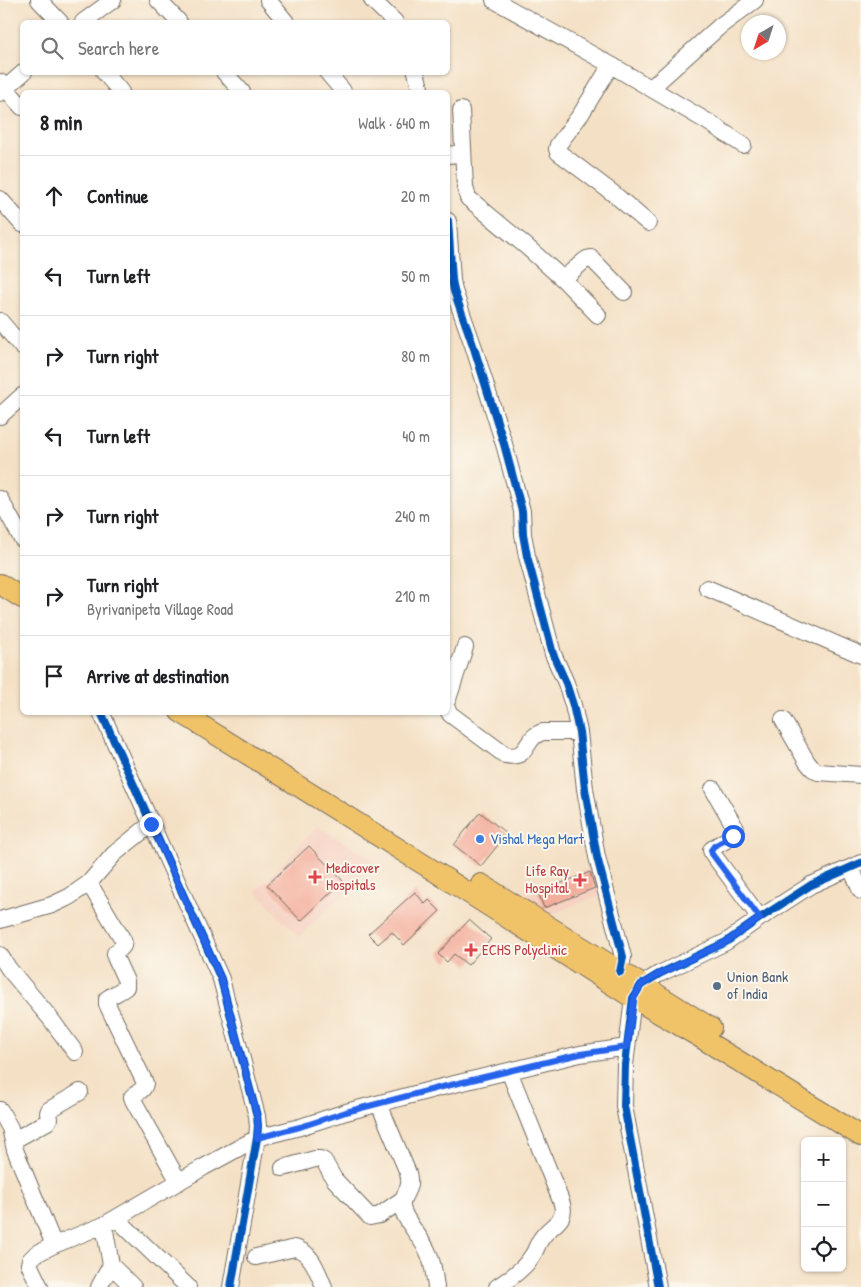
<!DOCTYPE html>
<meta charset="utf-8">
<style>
:root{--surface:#fff;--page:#f6f6f6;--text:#202124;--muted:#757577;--line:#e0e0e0}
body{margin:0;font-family:"Patrick Hand",sans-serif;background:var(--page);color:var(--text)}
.controls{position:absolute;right:15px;bottom:15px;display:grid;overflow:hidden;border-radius:8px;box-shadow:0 1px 4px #0004}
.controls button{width:45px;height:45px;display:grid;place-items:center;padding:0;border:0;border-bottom:1px solid var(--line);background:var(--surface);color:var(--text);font:25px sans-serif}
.compass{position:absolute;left:741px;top:15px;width:45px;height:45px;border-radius:50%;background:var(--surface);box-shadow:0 1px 4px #0004;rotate:219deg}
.stop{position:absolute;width:15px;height:15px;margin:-11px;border:4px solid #2563eb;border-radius:50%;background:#fff}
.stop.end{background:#2563eb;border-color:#fff;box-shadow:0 1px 5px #0008}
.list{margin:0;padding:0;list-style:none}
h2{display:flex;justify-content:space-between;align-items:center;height:65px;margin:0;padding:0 20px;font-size:21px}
h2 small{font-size:16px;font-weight:400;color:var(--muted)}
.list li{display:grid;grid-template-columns:32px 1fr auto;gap:15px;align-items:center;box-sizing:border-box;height:80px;padding:0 20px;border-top:1px solid var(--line)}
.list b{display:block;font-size:19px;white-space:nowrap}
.list p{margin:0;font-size:16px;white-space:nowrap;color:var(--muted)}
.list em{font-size:16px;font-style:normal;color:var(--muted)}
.icon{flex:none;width:28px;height:28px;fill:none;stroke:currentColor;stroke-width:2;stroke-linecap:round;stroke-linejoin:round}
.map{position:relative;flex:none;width:861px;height:1287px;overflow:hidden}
.search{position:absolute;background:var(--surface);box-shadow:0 1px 4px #0004;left:20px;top:20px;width:430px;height:55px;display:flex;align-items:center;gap:12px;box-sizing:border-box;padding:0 18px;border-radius:8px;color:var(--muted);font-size:19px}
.panel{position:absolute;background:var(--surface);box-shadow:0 1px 4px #0004;left:20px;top:90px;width:430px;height:625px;border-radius:8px}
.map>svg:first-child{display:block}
.built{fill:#f6d2c3}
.building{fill:#f4ae9c}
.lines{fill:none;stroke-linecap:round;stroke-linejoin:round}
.minor-casing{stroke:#716a61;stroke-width:18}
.major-casing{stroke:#716a61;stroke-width:22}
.minor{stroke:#fff;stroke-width:16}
.major{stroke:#f1c369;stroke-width:20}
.cycleway-casing{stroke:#fbf7ec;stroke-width:11}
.cycleway{stroke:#0057b8;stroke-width:8}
.route{stroke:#2563eb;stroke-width:6}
.shop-dot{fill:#3f7fe0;stroke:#fbf7ec;stroke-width:2}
.health-dot{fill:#e0444e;stroke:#fbf7ec;stroke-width:2}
.service-dot{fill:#5c6f8a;stroke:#fbf7ec;stroke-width:2}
.labels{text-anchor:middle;stroke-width:4;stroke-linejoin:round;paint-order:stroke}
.shop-label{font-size:15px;fill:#366cbe;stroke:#fbf7ec;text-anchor:start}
.health-label{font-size:15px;fill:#be3a42;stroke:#fbf7ec;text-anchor:start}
.service-label{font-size:15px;fill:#4e5e75;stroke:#fbf7ec;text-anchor:start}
</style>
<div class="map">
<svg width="861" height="1287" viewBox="0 0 861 1287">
<rect width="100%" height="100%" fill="#fbf7ec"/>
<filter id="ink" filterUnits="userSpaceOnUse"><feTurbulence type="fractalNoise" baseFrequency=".02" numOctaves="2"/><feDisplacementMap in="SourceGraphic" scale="10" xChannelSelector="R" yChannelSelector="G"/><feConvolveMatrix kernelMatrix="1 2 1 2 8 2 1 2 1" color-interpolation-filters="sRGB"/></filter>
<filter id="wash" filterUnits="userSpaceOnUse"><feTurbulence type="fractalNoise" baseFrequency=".0096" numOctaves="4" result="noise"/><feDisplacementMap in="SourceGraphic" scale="20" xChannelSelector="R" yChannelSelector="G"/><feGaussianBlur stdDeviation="1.12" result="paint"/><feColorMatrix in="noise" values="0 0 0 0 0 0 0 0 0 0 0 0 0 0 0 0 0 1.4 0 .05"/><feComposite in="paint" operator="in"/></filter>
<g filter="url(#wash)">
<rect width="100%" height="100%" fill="#f4e0c5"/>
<path class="built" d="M318,826L376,862L299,937L256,891Z
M594,866L603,894L552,914L523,897Z"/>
<g id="blocks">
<path class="building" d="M480,812L507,834L481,866L454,845Z
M309,846L343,881L301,921L267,885Z
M590,872L595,888L544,908L538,892Z
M415,892L425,904L429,900L440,911L404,945L392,932L378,944L368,934Z
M469,920L491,939L468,965L454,954L447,962L438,954Z"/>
</g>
</g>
<g filter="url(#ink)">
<use href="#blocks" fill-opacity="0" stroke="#716a61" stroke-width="1"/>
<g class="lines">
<g class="minor-casing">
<path id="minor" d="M39,0L60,22
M158,0L179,22
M268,0L286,22
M372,0L395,22
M494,0L611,65L708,122L743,145
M83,22L113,0
M611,65L581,114L558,145L557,149L558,152L614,194L648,223
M104,72L121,92
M224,72L242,92
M327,72L343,91
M416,72L421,92
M0,82L22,107
M651,88L720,26L755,0
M0,93L24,72
M461,110L465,187L468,198L526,246L563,279L598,315
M448,155L463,153
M0,199L22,224
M448,221L452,280L454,291L474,348L504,444L522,511L523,534L527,556L553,654L566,683L573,705L579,732L585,789L597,857L623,957L620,972
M563,279L584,261L587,259L591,258L624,292
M0,321L22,347
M0,416L22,396
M0,499L22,539
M707,588L861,655
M448,699L465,647
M448,710L450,714L505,755C531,760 523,737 543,732H579
M101,712L221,979L257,1116L258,1126L257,1138L231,1287
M783,720L807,762L812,768L818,772L861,775
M713,789L736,829C733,840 719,842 711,850L712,853L760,918
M851,868L861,891
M89,883L123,940C125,948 120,948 115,953V957L126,981V987C120,992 113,994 107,999V1004L145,1083C144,1091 137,1092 132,1097L133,1100L179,1182
M0,920L52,905L69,897L89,883L114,854L151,824
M0,955L9,969L50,1018L75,1052
M379,1104L408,1173C413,1192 401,1193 402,1206C403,1219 421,1237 427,1250C433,1261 434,1274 436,1287
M0,1110L10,1128L15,1150L54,1245L104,1225L111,1265L133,1287
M14,1140L47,1122L49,1119L48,1113L49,1110L80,1092
M283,1168L315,1159H320L324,1161L334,1179L370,1217L380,1215L403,1199
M116,1218L188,1287
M104,1225L204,1167L257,1138L300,1127L346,1112L438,1088L580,1054L627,1047
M256,1257L295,1248C312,1252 318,1273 324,1287
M40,1287L29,1264L30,1260L36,1254L54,1245
M99,1287L111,1265
M497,1287C508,1280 525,1268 532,1256C536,1251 537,1244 541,1239C550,1224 569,1222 561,1201L509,1071
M658,1287L624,1106L625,1065L633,998L641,985L659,974L726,942L760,918L811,885L861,863"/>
</g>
<g class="major-casing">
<path id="major" d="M0,584L22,598
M180,712L431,869L633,998L701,1038L861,1136
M481,884L711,1028"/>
</g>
<use href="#minor" class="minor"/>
<use href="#major" class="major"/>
<g class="cycleway-casing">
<path id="cycleway" d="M448,221L452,280L454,291L474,348L504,444L522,511L523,534L527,556L553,654L566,683L573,705L579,732L585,789L597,857L623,957L620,972
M101,712L221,979L257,1116L258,1126L257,1138L231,1287
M658,1287L624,1106L625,1065L633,998L641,985L659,974L726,942L760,918L811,885L861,863"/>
</g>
<use href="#cycleway" class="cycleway"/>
</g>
</g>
<g class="lines" filter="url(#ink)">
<path class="route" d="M151,824L221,979L257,1116L258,1126L257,1138L300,1127L346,1112L438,1088L580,1054L627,1047L634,998L641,985L659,974L726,942L760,918L712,854L711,850L714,846L733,836"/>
</g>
<circle class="shop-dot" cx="480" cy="839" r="5"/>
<g class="health-dot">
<path d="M312.5 869.5h5v5h5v5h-5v5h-5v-5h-5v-5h5z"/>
<path d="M577.5 872.5h5v5h5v5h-5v5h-5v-5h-5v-5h5z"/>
<path d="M468.5 942.5h5v5h5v5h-5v5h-5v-5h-5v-5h5z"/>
</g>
<circle class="service-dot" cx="717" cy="986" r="5"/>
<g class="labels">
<g class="shop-label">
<text x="490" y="844">Vishal Mega Mart</text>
</g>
<g class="health-label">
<text x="326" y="873">Medicover<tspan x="326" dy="17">Hospitals</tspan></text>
<text x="569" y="876" text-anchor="end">Life Ray<tspan x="569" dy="17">Hospital</tspan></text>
<text x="482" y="955">ECHS Polyclinic</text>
</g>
<g class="service-label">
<text x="727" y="982">Union Bank<tspan x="727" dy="17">of India</tspan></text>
</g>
</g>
</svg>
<div class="controls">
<button>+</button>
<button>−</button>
<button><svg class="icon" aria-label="locate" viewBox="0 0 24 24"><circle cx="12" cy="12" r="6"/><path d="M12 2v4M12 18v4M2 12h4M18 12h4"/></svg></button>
</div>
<svg class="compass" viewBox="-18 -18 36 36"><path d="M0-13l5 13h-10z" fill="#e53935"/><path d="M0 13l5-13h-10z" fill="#757577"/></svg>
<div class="stop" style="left:733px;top:836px"></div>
<div class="stop end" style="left:151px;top:824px"></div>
<div class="search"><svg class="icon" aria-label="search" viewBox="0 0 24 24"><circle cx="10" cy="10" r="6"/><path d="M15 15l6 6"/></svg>Search here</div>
<section class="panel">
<h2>8 min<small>Walk · 640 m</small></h2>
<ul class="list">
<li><svg class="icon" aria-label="ahead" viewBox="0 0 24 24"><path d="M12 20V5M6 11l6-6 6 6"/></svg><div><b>Continue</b></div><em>20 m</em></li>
<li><svg class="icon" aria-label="left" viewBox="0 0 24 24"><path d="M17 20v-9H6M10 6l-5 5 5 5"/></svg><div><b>Turn left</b></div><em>50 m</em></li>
<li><svg class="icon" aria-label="right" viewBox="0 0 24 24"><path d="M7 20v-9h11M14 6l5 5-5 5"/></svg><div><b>Turn right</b></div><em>80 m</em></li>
<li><svg class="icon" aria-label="left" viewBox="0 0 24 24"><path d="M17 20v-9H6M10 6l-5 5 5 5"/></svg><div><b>Turn left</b></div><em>40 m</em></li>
<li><svg class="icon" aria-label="right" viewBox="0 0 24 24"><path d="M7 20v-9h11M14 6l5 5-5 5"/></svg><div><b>Turn right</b></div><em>240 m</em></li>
<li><svg class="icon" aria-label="right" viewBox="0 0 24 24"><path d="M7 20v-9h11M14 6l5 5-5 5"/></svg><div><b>Turn right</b><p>Byrivanipeta Village Road</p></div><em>210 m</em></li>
<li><svg class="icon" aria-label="arrive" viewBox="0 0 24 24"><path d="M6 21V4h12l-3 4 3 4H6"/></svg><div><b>Arrive at destination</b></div></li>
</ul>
</section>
</div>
